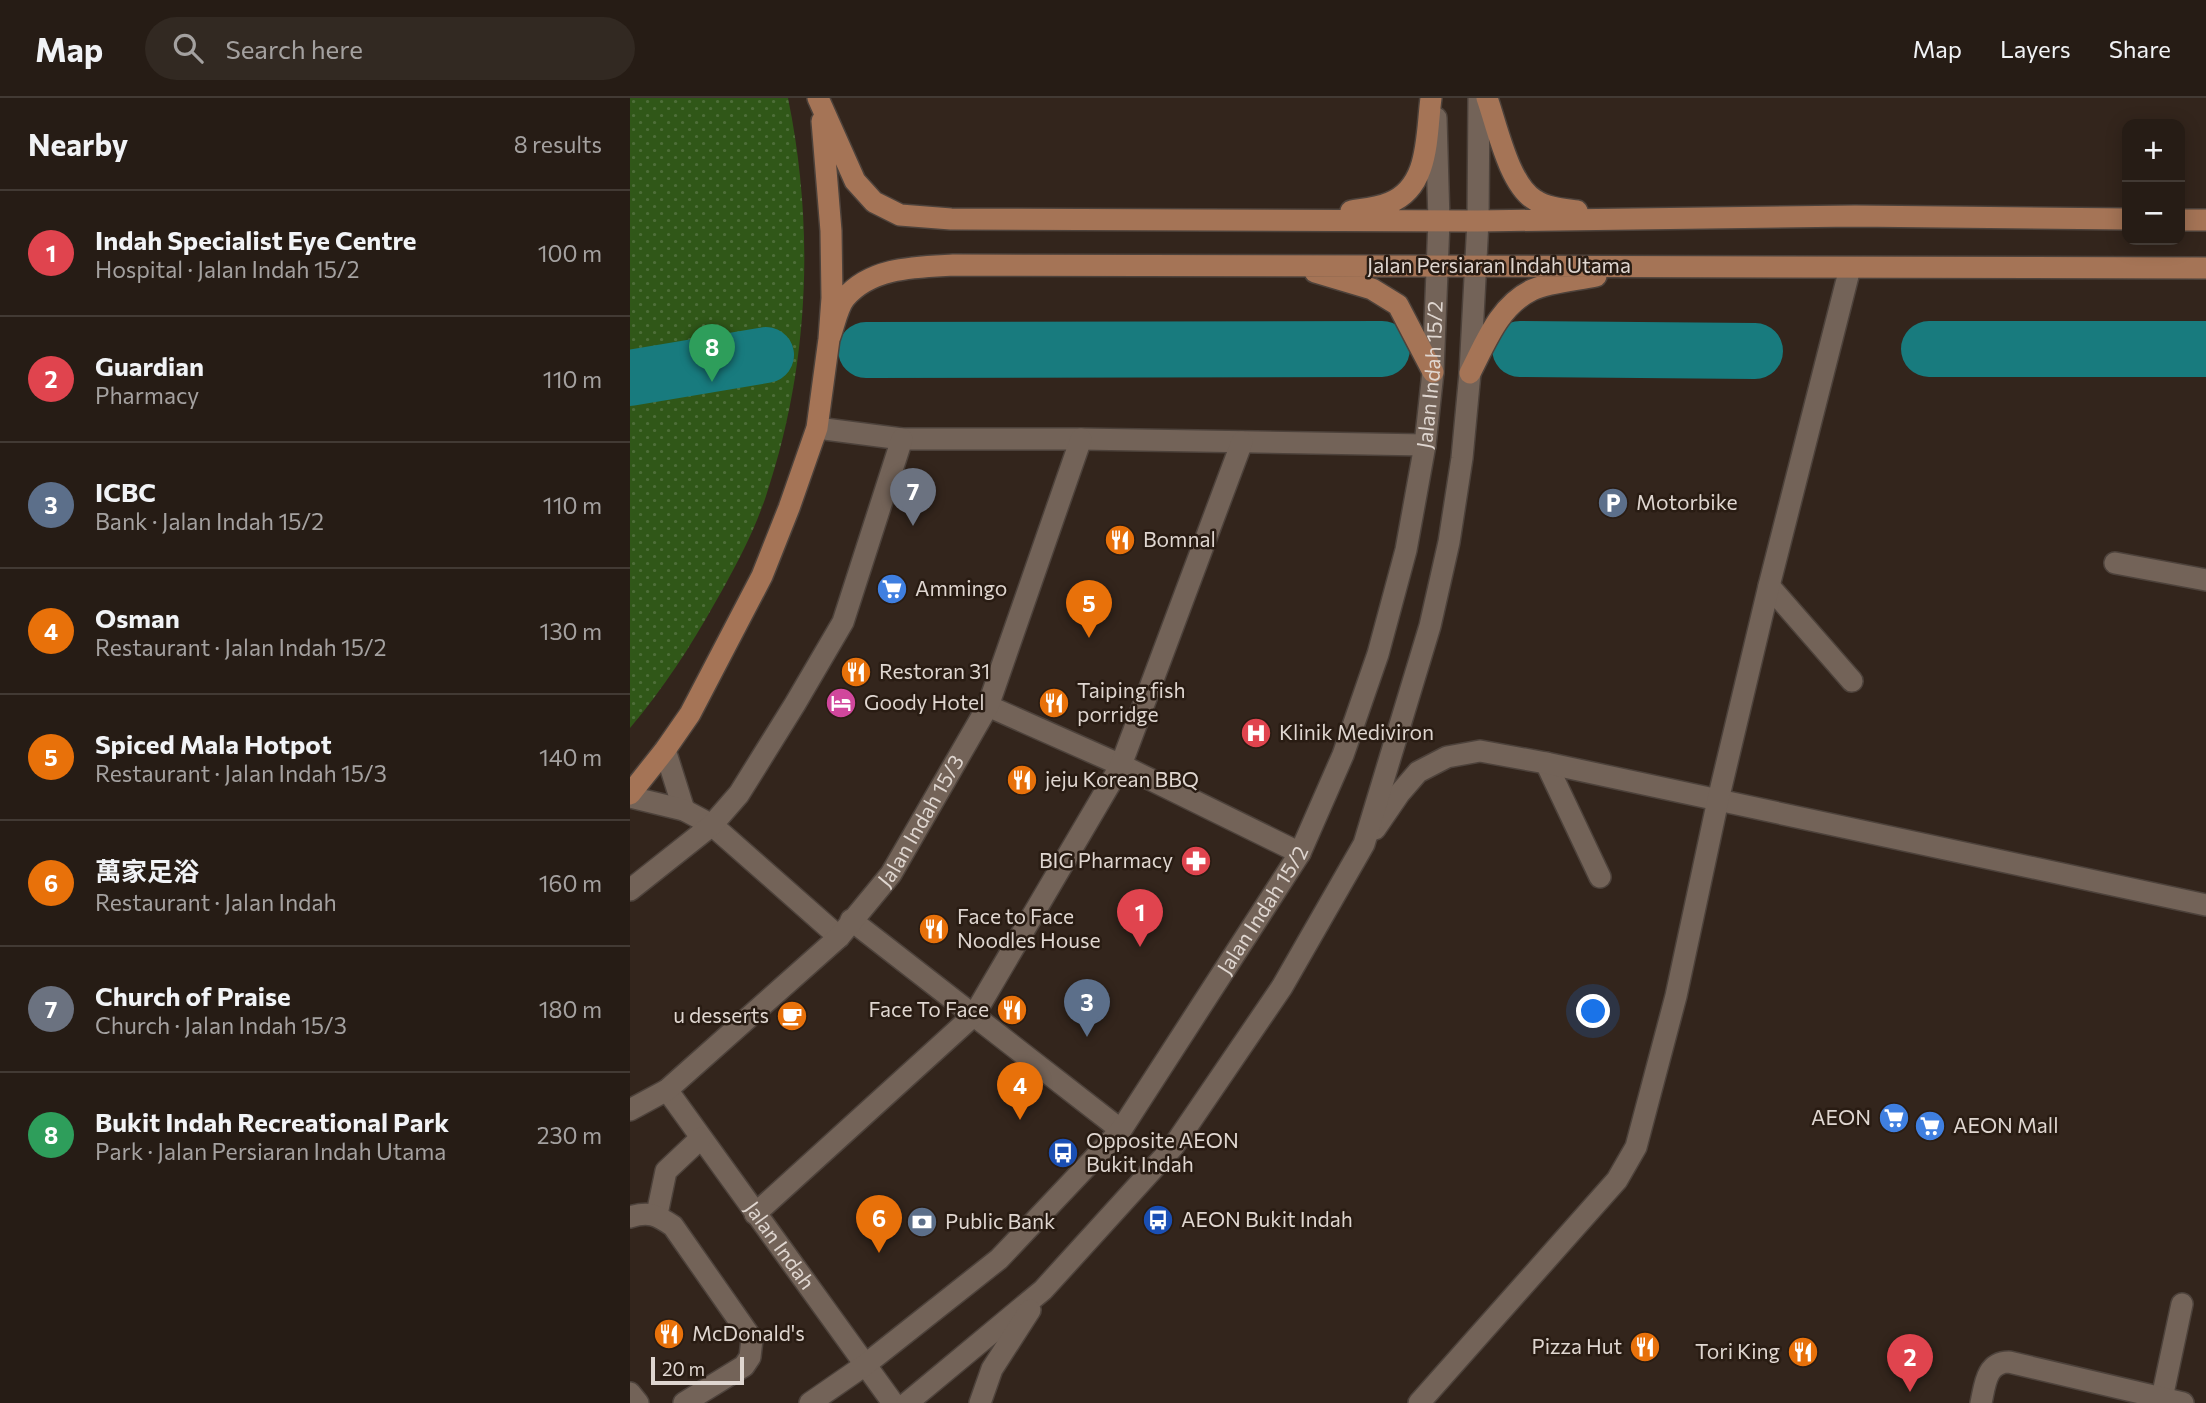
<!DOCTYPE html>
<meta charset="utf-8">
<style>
:root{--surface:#261c15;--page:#322922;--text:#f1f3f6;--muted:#a4a1a0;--line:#423a34;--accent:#f59b9e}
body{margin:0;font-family:Commissioner,"Noto Sans SC",sans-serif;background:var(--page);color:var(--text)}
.controls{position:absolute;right:21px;top:21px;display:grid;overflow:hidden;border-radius:14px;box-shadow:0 4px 18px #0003}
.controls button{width:63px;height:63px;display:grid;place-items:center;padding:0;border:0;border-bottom:2px solid var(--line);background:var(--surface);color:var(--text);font:35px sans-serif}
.scale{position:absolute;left:21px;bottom:18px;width:93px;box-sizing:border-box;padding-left:7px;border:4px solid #dfd6d0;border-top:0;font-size:19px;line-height:24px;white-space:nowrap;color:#dfd6d0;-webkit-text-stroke:5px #291c13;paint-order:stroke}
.you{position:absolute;left:964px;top:914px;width:24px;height:24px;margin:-18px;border:5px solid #fff;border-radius:50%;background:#1a73e8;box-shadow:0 0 0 10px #1a73e833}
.badge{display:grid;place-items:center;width:46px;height:46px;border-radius:50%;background:var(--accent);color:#fff;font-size:23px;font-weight:700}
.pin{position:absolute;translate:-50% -58px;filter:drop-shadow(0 2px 4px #0008)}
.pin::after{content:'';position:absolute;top:37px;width:24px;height:21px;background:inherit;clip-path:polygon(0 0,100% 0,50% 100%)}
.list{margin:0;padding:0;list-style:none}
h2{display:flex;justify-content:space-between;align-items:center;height:91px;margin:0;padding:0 28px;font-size:30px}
h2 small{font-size:23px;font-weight:400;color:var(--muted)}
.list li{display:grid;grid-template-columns:46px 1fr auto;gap:21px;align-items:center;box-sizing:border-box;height:126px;padding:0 28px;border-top:2px solid var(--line)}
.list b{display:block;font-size:26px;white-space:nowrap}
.list p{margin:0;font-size:23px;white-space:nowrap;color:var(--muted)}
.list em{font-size:23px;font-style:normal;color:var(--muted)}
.icon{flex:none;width:38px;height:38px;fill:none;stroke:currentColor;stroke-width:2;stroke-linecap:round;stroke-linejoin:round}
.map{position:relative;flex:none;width:1576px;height:1305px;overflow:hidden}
header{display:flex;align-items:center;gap:42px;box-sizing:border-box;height:98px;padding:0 35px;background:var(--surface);border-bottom:2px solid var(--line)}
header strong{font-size:33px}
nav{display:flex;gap:38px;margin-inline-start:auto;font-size:24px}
.search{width:490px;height:63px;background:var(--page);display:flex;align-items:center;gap:18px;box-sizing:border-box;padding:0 24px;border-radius:38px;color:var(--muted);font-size:26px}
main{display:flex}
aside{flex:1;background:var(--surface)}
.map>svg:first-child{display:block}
.park{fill:url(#park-dots)}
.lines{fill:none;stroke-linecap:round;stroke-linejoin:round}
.river{stroke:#187b7e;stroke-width:56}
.minor-casing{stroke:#4d423b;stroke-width:24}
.major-casing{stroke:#4d423b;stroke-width:24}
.minor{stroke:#736358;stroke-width:21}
.major{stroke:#a57456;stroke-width:21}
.labels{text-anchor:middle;stroke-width:5;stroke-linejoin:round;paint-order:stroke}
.street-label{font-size:21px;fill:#dfd6d0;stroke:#291c13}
.poi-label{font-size:21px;fill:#dfd6d0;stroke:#291c13;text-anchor:start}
</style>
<header>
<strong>Map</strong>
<div class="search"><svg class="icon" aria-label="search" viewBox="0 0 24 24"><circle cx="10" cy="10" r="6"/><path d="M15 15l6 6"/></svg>Search here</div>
<nav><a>Map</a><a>Layers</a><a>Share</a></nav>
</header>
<main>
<aside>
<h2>Nearby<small>8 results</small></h2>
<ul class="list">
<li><span class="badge" style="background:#e0444e">1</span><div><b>Indah Specialist Eye Centre</b><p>Hospital · Jalan Indah 15/2</p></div><em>100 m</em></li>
<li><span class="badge" style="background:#e0444e">2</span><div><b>Guardian</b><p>Pharmacy</p></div><em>110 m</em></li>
<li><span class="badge" style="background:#5c6f8a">3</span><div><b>ICBC</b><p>Bank · Jalan Indah 15/2</p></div><em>110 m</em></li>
<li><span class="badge" style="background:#e8710a">4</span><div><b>Osman</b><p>Restaurant · Jalan Indah 15/2</p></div><em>130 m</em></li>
<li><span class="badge" style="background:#e8710a">5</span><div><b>Spiced Mala Hotpot</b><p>Restaurant · Jalan Indah 15/3</p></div><em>140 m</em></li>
<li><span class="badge" style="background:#e8710a">6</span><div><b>萬家足浴</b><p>Restaurant · Jalan Indah</p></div><em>160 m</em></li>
<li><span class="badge" style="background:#6b7280">7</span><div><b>Church of Praise</b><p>Church · Jalan Indah 15/3</p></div><em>180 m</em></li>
<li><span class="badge" style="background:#2e9e5b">8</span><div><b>Bukit Indah Recreational Park</b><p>Park · Jalan Persiaran Indah Utama</p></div><em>230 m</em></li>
</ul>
</aside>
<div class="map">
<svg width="1576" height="1305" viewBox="0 0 1576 1305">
<defs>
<pattern id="park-dots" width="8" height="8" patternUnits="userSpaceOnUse" patternTransform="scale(1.75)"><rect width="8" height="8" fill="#305718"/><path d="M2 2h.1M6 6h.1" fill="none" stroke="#4e6e39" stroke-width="1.8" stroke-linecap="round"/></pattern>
</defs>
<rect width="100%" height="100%" fill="#33251c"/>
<path class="park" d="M0,0H158C185,132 179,270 136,398C124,434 105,470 86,503C61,548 33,591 0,630Z"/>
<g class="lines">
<path class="river" d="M890,251L1125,253
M1299,251H1576
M236,252L752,251
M0,280L136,257"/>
<g class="minor-casing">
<g id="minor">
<path d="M187,330L272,341H451L795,347"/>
<path d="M1485,465L1576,482"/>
<path d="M1139,488L1222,583"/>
<path d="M358,608L491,667L670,755"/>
<path d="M35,652L54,712"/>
<path d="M916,665L970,779"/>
<path d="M0,699L54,712L82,727L209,839"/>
<path d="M745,731L769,696L788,674L817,659L850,653L916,665L1576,807"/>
<path d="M0,792L82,727L109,696L165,606L213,524L272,341"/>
<path d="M221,822L491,1032"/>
<path id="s1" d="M37,992L263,1305"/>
<path id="s2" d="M0,1012L37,992L209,839L261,776L358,608L451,341"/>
<path d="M27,1116L36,1073L71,1040"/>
<path d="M125,1116L344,917L491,667L612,344"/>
<path d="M0,1119C19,1113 27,1117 43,1128L122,1241L120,1259L114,1268L54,1305"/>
<path d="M0,1295L8,1305"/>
<path d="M1532,1300L1552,1206"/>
<path id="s3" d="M180,1305L235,1267L369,1161L491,1032L670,755L713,657L748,556L776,452L795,347L803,274L809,123L806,20"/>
<path d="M277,1305L413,1192L543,1049L652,889L734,746L800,528L819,444L832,360L840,275L848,123L849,0"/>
<path d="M350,1305L362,1271L400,1212"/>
<path d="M789,1305L987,1082L1006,1049L1046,898L1088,702L1139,488L1220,170"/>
<path d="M1351,1305C1355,1287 1356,1264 1379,1264L1553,1305"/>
</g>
</g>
<g class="major-casing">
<path id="major" d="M188,0L225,83L244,104L270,117L321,121L848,123L1225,118L1497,121
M857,0C867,28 879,87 905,102C917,110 933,111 947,113
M721,113C733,111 747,110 759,105C800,89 796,37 801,0
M1550,122H1576
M685,174L742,191L768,207L803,274
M199,241C204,229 207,210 215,200C241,169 286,169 323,167L1576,170
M840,275C856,244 869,208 902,192C919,184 947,182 966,178
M0,696L35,652L60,616L132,478L159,410L187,330L199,241L202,200L201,133L192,23"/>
</g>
<use href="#minor" class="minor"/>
<use href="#major" class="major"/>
</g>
<defs>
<g id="parking-disc" transform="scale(1.575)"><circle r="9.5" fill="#5c6f8a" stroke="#291c13"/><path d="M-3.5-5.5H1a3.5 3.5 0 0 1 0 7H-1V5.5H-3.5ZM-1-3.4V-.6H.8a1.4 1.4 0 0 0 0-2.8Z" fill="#fff"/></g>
<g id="restaurant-disc" transform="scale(1.575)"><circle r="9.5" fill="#e8710a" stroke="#291c13"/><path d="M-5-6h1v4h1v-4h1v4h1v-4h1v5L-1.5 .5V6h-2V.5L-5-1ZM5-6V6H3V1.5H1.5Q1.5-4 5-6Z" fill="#fff"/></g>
<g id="supermarket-disc" transform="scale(1.575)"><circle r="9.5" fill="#3f7fe0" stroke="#291c13"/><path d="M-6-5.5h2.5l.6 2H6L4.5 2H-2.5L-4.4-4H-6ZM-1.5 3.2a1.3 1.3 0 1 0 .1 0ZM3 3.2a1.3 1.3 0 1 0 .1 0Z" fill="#fff"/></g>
<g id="hotel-disc" transform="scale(1.575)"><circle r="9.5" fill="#d1479c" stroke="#291c13"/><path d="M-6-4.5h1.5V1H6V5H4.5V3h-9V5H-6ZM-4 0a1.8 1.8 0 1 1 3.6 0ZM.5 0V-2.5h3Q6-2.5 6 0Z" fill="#fff"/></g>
<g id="hospital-disc" transform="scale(1.575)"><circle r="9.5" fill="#e0444e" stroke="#291c13"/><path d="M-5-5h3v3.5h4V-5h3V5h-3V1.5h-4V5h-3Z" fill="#fff"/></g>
<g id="pharmacy-disc" transform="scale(1.575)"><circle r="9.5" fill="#e0444e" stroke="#291c13"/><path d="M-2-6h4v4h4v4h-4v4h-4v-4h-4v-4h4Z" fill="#fff"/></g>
<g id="cafe-disc" transform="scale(1.575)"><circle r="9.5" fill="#e8710a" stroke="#291c13"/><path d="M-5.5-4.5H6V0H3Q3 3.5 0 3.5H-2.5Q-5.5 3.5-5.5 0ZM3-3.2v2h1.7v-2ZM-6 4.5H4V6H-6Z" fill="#fff"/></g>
<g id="bus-disc" transform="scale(1.575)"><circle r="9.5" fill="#1a4fb4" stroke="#291c13"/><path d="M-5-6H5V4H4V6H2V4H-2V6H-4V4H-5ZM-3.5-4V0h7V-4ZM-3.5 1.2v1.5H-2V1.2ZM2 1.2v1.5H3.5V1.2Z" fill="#fff"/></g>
<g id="bank-disc" transform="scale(1.575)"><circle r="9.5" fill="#5c6f8a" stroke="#291c13"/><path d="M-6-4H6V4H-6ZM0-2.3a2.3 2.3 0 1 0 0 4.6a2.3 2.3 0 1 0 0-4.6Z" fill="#fff"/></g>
</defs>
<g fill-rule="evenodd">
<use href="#parking-disc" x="983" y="405"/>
<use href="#restaurant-disc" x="490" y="442"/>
<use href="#supermarket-disc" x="262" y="491"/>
<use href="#restaurant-disc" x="226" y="574"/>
<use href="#hotel-disc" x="211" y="605"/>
<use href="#restaurant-disc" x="424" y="605"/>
<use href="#hospital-disc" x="626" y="635"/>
<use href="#restaurant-disc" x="392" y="682"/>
<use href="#pharmacy-disc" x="566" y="763"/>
<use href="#restaurant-disc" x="304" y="831"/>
<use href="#restaurant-disc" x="382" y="912"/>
<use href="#cafe-disc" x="162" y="918"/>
<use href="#supermarket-disc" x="1264" y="1020"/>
<use href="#supermarket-disc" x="1300" y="1028"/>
<use href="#bus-disc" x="433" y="1055"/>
<use href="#bus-disc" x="528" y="1122"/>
<use href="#bank-disc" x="292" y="1124"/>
<use href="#restaurant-disc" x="39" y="1236"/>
<use href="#restaurant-disc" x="1015" y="1249"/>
<use href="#restaurant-disc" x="1173" y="1254"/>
</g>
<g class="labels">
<g class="street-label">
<text x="869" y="175">Jalan Persiaran Indah Utama</text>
<text dy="7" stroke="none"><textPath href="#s3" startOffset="1244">Jalan Indah 15/2</textPath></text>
<text dy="7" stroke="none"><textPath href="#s2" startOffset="415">Jalan Indah 15/3</textPath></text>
<text dy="7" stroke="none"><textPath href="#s3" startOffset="677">Jalan Indah 15/2</textPath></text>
<text dy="7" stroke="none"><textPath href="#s1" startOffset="192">Jalan Indah</textPath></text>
</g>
<g class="poi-label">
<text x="1006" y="412">Motorbike</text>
<text x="513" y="449">Bomnal</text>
<text x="285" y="498">Ammingo</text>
<text x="249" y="581">Restoran 31</text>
<text x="447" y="600">Taiping fish<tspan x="447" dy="24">porridge</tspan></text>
<text x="234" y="612">Goody Hotel</text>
<text x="649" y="642">Klinik Mediviron</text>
<text x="415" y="689">jeju Korean BBQ</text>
<text x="543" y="770" text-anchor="end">BIG Pharmacy</text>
<text x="327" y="826">Face to Face<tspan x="327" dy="24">Noodles House</tspan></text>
<text x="359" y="919" text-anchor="end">Face To Face</text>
<text x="139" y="925" text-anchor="end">u desserts</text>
<text x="1241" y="1027" text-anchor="end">AEON</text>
<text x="1323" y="1035">AEON Mall</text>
<text x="456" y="1050">Opposite AEON<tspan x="456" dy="24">Bukit Indah</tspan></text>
<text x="551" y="1129">AEON Bukit Indah</text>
<text x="315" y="1131">Public Bank</text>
<text x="62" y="1243">McDonald's</text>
<text x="992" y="1256" text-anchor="end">Pizza Hut</text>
<text x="1150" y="1261" text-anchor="end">Tori King</text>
</g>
</g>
</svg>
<div class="controls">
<button>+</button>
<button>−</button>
</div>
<div class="scale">20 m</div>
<div class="you"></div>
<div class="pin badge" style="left:510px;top:849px;background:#e0444e">1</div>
<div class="pin badge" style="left:1280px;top:1294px;background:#e0444e">2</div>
<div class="pin badge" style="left:457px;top:939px;background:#5c6f8a">3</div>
<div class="pin badge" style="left:390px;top:1022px;background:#e8710a">4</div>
<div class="pin badge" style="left:459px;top:540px;background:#e8710a">5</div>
<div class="pin badge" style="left:249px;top:1155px;background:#e8710a">6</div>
<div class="pin badge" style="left:283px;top:428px;background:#6b7280">7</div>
<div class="pin badge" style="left:82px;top:284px;background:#2e9e5b">8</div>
</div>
</main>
